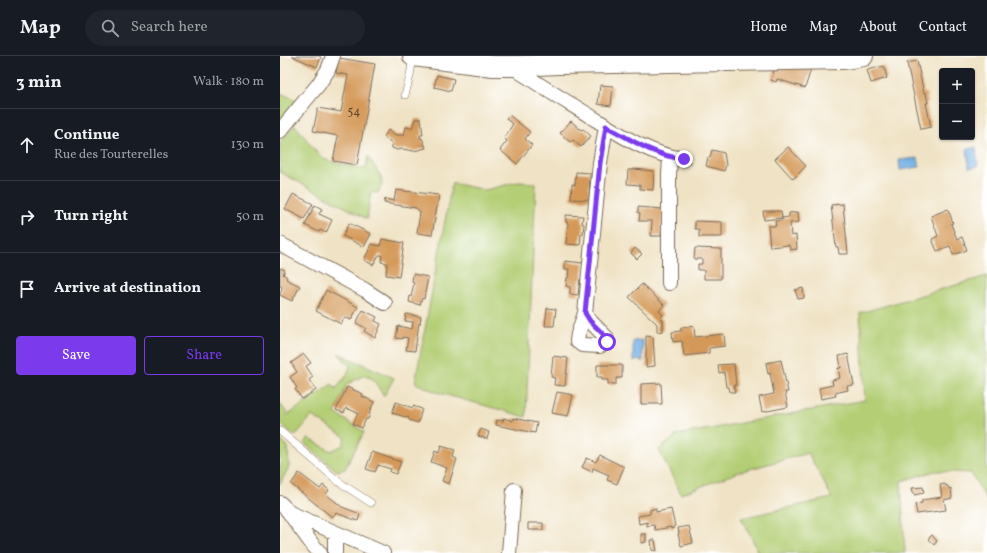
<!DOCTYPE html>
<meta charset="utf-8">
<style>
:root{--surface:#171b24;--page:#20242c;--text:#f1f3f6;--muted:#9ea1a6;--line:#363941;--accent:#7c3aed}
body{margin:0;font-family:Vollkorn,serif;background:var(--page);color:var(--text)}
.controls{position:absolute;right:12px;top:12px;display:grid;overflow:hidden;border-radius:4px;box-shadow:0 1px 3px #0004}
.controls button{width:36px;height:36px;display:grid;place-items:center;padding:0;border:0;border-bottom:1px solid var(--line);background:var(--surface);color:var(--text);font:20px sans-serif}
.stop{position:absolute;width:12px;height:12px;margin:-9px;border:3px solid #7c3aed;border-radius:50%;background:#fff}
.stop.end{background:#7c3aed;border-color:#fff;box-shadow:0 1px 4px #0008}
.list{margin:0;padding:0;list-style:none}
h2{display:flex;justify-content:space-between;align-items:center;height:52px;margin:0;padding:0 16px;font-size:17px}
h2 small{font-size:13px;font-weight:400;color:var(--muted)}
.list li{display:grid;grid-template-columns:26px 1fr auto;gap:12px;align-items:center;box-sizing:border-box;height:72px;padding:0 16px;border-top:1px solid var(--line)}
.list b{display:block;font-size:15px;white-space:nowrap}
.list p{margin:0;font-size:13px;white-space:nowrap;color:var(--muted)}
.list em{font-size:13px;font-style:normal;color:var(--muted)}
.actions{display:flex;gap:8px;padding:12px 16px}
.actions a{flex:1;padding:9px 0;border:1px solid var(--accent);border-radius:4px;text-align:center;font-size:14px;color:var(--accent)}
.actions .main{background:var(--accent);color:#fff}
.icon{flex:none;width:22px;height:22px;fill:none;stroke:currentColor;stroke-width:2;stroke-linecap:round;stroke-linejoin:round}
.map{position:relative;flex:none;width:707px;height:497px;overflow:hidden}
header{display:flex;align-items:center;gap:24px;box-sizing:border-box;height:56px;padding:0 20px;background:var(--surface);border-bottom:1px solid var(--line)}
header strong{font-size:19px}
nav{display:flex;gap:22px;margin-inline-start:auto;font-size:14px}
.search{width:280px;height:36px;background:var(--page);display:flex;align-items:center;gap:10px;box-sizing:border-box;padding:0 14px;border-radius:22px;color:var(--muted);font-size:15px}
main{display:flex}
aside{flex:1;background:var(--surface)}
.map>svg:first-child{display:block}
.green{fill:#b3ce74;stroke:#777c49}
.water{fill:#71aee3;stroke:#566c80}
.building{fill:#d49959}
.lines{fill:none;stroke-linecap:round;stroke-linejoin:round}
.lane-casing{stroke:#7a6b58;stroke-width:8}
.street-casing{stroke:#7a6b58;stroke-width:16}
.secondary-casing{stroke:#7a6b58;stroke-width:22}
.lane{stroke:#fff;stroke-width:7}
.street{stroke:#fff;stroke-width:14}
.secondary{stroke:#fff;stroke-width:20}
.route{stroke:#7c3aed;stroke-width:5}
.labels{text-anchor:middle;stroke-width:3;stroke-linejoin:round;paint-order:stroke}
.number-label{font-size:12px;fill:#61462d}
</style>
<header>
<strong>Map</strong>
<div class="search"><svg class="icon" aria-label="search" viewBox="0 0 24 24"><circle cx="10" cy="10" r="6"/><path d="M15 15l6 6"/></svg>Search here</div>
<nav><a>Home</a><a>Map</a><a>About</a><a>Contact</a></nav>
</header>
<main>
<aside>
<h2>3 min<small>Walk · 180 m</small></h2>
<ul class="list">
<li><svg class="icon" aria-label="ahead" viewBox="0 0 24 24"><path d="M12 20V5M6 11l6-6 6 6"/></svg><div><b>Continue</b><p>Rue des Tourterelles</p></div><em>130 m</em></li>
<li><svg class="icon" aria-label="right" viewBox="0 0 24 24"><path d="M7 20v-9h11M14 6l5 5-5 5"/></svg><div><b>Turn right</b></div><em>50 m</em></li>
<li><svg class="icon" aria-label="arrive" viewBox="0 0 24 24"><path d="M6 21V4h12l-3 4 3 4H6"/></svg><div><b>Arrive at destination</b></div></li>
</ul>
<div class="actions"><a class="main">Save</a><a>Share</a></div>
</aside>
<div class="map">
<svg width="707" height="497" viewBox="0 0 707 497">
<rect width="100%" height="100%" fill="#fff"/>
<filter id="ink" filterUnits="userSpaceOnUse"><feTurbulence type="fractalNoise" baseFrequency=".025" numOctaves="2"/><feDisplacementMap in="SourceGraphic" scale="8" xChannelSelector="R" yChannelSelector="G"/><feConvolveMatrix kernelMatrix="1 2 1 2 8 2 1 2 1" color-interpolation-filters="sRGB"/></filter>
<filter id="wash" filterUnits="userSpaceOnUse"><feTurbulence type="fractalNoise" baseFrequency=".012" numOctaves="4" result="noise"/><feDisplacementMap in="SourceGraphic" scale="16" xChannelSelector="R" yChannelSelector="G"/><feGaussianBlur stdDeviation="0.9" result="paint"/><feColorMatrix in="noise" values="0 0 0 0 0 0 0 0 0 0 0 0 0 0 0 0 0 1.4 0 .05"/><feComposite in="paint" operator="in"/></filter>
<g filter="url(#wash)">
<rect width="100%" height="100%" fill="#f0e3c5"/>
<path class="green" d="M0,37L17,44L0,64Z
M15,69L38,98L44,103L56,107L86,113L88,100L101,121L102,128L98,137L91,136L87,163L0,116V86Z
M238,126L256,127L246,361L156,336L135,327L172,127L205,134Z
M707,220V445L691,417L655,415L621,425L625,497H479L461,462L552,442L528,397L459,416L401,438L379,394L397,379L585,344L580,257Z
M58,297L114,322L104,340L92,322L83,320L67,328L55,357L84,376L65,413L57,415L24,387L28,382L51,395L63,389L65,381L32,360L15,380L0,367V347L8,359L52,328L56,333L67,319L70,310Z
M0,384L8,391L9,411L0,428Z"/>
<path class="water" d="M696,91L698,110L689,112L687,93Z
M638,102L640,111L620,114L619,104Z
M363,284V305L353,304V285Z"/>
<g id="blocks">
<path class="building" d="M12,0H39L41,1L37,11Z
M59,2L95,8L77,109L53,105L58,80L33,75L38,52L61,56L68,19L56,17Z
M637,5L644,37H646L648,47H646L651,71L641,73L627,7Z
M532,10L525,32L497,23L496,26L491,24L495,12Z
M604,10L607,22L591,27L587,14Z
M157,19L174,23L171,35L154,31Z
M320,29L333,30L331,50L318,48Z
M229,59L250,76L245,83L252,89L237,108L220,94L227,85L224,82L233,68L226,63Z
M135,63H141L143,79H140V82H142L146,92L134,95L122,93L117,94L112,92V87L104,81L108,74L116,79H124L126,71L132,72Z
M291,65L301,74L303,73L311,80L301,91L293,84L290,86L280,77Z
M508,91L526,110L513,123L495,103Z
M432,94L444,97L446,109L444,115L426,110L428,101L430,102Z
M354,113L374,115L373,134L360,133V129L347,128L348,114H354Z
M296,116L310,117L309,144L291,143L292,128L295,129Z
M116,134L159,139L152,179L137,177L140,156L136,152L104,147L105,143L114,145Z
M13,138L33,148L24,163L5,153Z
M563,148L568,198H559L558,191H556L551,149Z
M35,149L42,153L39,158L52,164L46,177L40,174L39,176L25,169Z
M358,151L383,153L381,180H371L372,165H359L360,157H358Z
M668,153L673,167L671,168L677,183L682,181L687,194L673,199L670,190L657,195L652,183L658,180L651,160Z
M483,155H501L502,162L509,161V157L518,156L519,166L510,167L511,180L516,179L517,193L510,194L509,189L490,191L488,170H496L495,165L502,164V162L484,164Z
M286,159L303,160L302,167L304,168L303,178H301L300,189L286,188L288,167L286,166Z
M415,165L442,166V181H419V173H415Z
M69,167L91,178L84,191L63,180Z
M102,183L124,187L119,221L106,219L107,207L101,206L102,199H99L93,209L84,204L92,188L100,190Z
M355,192L362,198L357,203L351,197Z
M415,192L441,193V223H424V214H418V208H422V203H414Z
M285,205L303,207L302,224L300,223L298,239L290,238V231L286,230L287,222H288L289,213H285Z
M0,212L5,214L3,218L7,221L6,223L20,230L12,245L0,239L2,231L0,230Z
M133,218L148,221L144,243L142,242L140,249L129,246L130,240L131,241L134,227L132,226Z
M362,228L384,249L379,255L383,259L380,262L383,264V275L377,276V268L349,241Z
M523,232L524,242L518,243L515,234Z
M46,234L78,251L71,264L65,261L61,268L36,255Z
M267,252L276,253L274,270H265Z
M83,254L97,261L95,265L101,268L95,282L84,275L86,272L76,267Z
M126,258L141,261L140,268L139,267L135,295L126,294L128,282L123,281L122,283L116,282L118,270L132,273L133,266L125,265Z
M414,270L415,281L444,278L445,290L429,292V297L404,300L402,285L393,286L392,276L401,275V272Z
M366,280L373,281L375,310L366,311Z
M24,298L31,307L26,310L33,321L29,324L36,334L22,343L15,333L17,332L10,321L17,316L11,307Z
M568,298L574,329L567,330L568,334L555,337L556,340L541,343L539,332L553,329L552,324L560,322L558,312H561L559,300Z
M273,300L288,302L285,330L274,329L275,322L271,321Z
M501,304L508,336H505L508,351L482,356L479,341L494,338L490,317L488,318L486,307Z
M454,308L456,330H454L455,336H450L449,331H446L444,316L439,317L438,309Z
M317,309H342V322H336V328H328V324H322V321H317Z
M381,327L382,348H361V328Z
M67,331L83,338L82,340L94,346L89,358H90L88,363H86L82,372L73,368L78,357L66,352L64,357L56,354Z
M277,336L293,339L288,360L272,357Z
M116,346L133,352V350L142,353L138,367L129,364V362L112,357Z
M224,362L233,365V362L257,367L255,377L216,369L217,364L223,365Z
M201,373L209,376L207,383L198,380Z
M161,390L175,394L173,401L177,403L169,428L162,425L167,412L151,406L155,395L159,397Z
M92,396L121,406L116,418L110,416L111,413L98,409L95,416L86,413Z
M320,399L344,411L337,428L327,424L329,419L313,412L312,416L302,411L307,402L316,406Z
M19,417L40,433L43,429L49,434L46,438L62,451L80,458L78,465L56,457L52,461L11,428Z
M665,428L666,430H668L669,433L671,432L672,442L664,444L666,454L637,458L635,448L642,447V444L662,441L660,429Z
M643,431L644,437L634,439L632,432Z
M376,452V456L391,453L395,470H394V472L391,473V471L375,474L374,469L367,470V466L359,468L358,460L370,458V454Z
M248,467H263V474H248Z
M409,470L413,487L401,490L398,478H399L398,472Z
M361,478H366V486L361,487Z
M652,479L657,485L654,489L648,483Z
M371,484H375L377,495L372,494Z"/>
</g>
</g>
<g filter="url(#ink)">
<use href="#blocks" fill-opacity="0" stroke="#7a6b58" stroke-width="1"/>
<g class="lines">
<g class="lane-casing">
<path id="lane" d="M125,39L130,20L133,0
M0,375L59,426L91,447"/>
</g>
<g class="street-casing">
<path id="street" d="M237,10L240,16L248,21C268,35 289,47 310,60C339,78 370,99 404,103
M0,75L38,29L48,14L53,0
M0,188L85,234L105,247
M389,227V119L390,102
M305,257L310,265L326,281L327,285L320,290L302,289L297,285L298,278L305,257L320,107L326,70
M0,447L10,457L103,497
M10,458L32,488L40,497
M55,477V497
M229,497L234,434"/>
</g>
<g class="secondary-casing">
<path id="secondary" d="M133,0L213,10H237L278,8L564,3L583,0"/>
</g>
<use href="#lane" class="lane"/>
<use href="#street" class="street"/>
<use href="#secondary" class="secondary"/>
</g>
</g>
<g class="lines" filter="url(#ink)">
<path class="route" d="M327,286L326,281L310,265L305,257L320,107L326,70C351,84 375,100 404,103"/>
</g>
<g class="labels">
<g class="number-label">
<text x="74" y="59">54</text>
</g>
</g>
</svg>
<div class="controls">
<button>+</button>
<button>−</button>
</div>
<div class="stop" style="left:327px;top:286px"></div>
<div class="stop end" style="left:404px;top:103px"></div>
</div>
</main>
